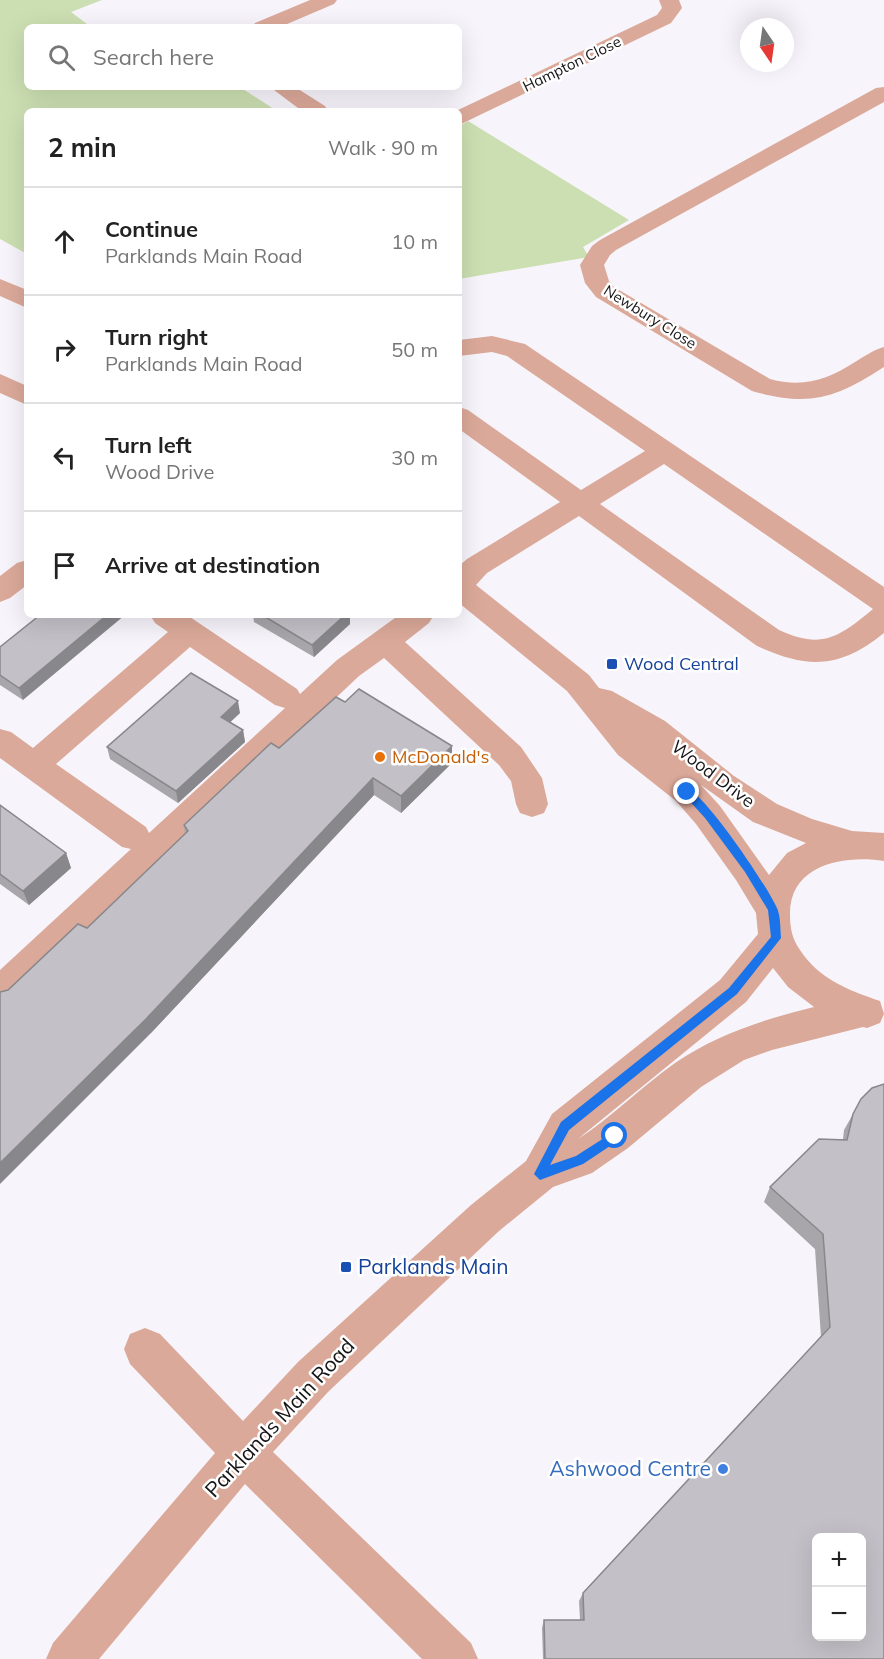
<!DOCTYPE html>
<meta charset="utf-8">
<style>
:root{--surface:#fff;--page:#f2f2f2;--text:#222;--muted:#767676;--line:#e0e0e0}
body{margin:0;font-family:Mulish,sans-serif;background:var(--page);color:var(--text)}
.controls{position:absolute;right:18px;bottom:18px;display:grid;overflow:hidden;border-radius:9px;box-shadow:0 6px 24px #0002}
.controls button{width:54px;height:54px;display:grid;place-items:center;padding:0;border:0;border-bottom:2px solid var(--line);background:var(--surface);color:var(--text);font:30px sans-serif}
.compass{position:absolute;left:740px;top:18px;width:54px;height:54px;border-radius:50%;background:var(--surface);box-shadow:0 6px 24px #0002;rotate:167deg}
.stop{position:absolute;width:18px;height:18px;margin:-14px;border:4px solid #1a73e8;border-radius:50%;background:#fff}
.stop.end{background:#1a73e8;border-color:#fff;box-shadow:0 2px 6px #0008}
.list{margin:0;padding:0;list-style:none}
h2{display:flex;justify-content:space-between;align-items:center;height:78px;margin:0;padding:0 24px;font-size:26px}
h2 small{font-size:20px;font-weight:400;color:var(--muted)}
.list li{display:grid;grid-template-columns:39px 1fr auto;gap:18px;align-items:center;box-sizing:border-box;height:108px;padding:0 24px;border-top:2px solid var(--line)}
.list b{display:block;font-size:22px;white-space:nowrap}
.list p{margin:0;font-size:20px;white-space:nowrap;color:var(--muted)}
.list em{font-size:20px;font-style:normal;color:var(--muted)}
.icon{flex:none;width:33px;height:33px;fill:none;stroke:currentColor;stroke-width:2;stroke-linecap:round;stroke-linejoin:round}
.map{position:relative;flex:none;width:884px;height:1659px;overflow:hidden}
.search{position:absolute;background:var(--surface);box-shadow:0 6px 24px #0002;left:24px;top:24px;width:438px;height:66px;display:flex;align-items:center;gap:15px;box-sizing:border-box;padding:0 21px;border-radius:9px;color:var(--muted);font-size:22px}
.panel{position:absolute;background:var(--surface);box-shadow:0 6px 24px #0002;left:24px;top:108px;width:438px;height:510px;border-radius:9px}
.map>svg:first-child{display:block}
.green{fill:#ccdfb2}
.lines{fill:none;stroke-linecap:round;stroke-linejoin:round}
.minor{fill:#dba999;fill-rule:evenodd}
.wall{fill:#a8a6ab}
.shaded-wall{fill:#88878b}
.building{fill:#c3c1c7;stroke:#88878b;stroke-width:1.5;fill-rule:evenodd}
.route{fill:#1a73e8}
.transit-dot{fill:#1a4fb4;stroke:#fff;stroke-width:2}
.food-dot{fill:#e8710a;stroke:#fff;stroke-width:2}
.shop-dot{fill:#3f7fe0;stroke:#fff;stroke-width:2}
.labels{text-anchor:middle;stroke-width:5;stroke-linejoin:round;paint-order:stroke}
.far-street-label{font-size:15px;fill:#151517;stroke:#fff}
.transit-label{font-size:18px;fill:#164399;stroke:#fff;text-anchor:start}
.food-label{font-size:18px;fill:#c56008;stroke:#fff;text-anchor:start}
.street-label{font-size:18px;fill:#151517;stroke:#fff}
.near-transit-label{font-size:21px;fill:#164399;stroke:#fff;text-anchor:start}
.near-street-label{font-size:21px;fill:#151517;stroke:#fff}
.near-shop-label{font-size:21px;fill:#366cbe;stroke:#fff;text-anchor:end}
</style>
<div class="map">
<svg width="884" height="1659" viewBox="0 0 884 1659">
<rect width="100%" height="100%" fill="#f7f5fb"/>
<path class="green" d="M0,0H102L71,12L91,27H27V87H240L277,111H27V254L0,239Z
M468,121L629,220L583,247L589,257L459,279V126Z"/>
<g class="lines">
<path class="minor" d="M310,0H337L334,4L280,27H252L255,23Z
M659,0H679L682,8L671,23L459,125V111H456L657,15L662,8Z
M270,87H295L325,106L328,111H302Z
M884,87V102L616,250L610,255L604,265L609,281L614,287L770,379C803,388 827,380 855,362C865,356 873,350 884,347V367C835,399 809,407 752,391L596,297L585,283L580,265L592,246L600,240L876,88Z
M0,279L27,290V308L0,296Z
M492,336L525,344L884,587V633C840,669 807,669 757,646L579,516L487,573L476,585L589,675L599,688L612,691L665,721L734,776L777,804L812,819L852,831L884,833V861C845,855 789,864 790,915C790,927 792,939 800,950C819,979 848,990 880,1001L884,1014L880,1023L867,1028L863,1027L772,1050L744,1060L701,1087L628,1148L592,1173L553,1187L499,1231L328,1392L273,1452L471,1643L478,1659H422L245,1484L99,1659H46L53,1643L215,1453L130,1364L124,1349L130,1334L145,1328L160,1334L243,1421L298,1362L471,1205L526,1161L552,1114L720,980L758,934L756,913L736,880L696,824L676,801L618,755L567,691L459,603V566L467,559L560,502L459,429V407L468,410L581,490L645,451L507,356L492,352L459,356V340ZM664,464L873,609C839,637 822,650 779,630L600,504ZM701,785L753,822L806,843L787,853L769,875L720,806ZM773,968L788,987L814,1007C765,1019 717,1034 675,1063C641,1087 612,1117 578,1139L746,1002Z
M0,374L27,386V405L0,393Z
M27,560V585L10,598L0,602V576L17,563Z
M150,615H187L297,689L300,694L337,660L399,615H434L429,623L405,642L521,747L542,778L548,804L544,813L532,817L520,813L516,804L511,781L499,765L384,658L359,676L13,1003L0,1007V970L131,849L122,847L0,758V729L11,732L33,748L168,632L155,623ZM190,647L275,705L285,708L149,833L146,827L56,764Z"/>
</g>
<path class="wall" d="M40,615L23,700L0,685V647Z
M253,615H350V624L314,657L254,622Z
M240,713L230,722L243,730L245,742L178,803L110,759L107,747Z
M452,746V763L401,813L374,795L151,1033L8,990L87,928L185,834L184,825L279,748Z
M0,805L66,853L71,868L29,905L0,884Z
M853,1114L884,1659H543L542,1628L544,1620H580L579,1601L583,1593L821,1337L815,1249L764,1202L770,1187L843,1139L844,1130Z"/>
<path class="shaded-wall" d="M107,615H125L23,700L19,688Z
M345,615H350V624L314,657L312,645Z
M238,701L240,713L223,729L221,717Z
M243,730L245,742L178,803L176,791Z
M452,746V763L401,813V796Z
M373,778L374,795L151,1033L0,1184V1163Z
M66,853L71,868L29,905L23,891Z"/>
<path class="building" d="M40,615H107L19,688L0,675V647Z
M262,615H345L312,645Z
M191,673L238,701L221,717L243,730L176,791L107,747Z
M359,689L452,746L401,796L373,778L146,1019L0,1163V992L8,990L78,924L87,928L188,831L184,825L271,743L279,748L336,697L345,702Z
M0,805L66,853L23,891L0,874Z
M884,1084V1659H545L544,1620H584L583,1593L830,1327L823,1234L770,1187L819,1139L847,1140L853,1114L861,1099L872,1088ZM816,1538H861V1636H816Z"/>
<path class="route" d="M687,788C708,798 765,883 776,906C781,915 780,928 781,938L737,994L569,1130L550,1165L576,1156L615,1131L621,1136L619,1140L583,1164L540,1180L534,1174L561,1122L729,988L771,937L768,910L745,872L705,818L684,795L682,792Z"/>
<g class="transit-dot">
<rect x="606" y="658" width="12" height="12" rx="3"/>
<rect x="340" y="1261" width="12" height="12" rx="3"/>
</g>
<circle class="food-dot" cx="380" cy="757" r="6"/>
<circle class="shop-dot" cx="723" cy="1469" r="6"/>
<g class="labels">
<g class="far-street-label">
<text transform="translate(572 64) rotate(-26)" y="5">Hampton Close</text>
<text transform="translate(650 317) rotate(32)" y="5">Newbury Close</text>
</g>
<g class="transit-label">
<text x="624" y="670">Wood Central</text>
</g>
<g class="food-label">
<text x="392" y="763">McDonald's</text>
</g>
<g class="street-label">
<text transform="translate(713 774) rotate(37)" y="6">Wood Drive</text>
</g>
<g class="near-transit-label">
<text x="358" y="1274">Parklands Main</text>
</g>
<g class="near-street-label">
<text transform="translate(280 1418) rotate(-47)" y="7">Parklands Main Road</text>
</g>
<g class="near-shop-label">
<text x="711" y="1476">Ashwood Centre</text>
</g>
</g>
</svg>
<div class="controls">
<button>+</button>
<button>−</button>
</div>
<svg class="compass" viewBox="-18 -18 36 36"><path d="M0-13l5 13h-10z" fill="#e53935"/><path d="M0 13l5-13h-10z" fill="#767676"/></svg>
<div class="stop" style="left:615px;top:1136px"></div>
<div class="stop end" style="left:687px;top:792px"></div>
<div class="search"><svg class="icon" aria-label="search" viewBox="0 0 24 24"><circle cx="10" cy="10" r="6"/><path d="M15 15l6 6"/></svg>Search here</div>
<section class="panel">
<h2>2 min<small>Walk · 90 m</small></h2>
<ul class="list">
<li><svg class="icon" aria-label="ahead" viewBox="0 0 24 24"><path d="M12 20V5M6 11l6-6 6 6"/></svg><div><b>Continue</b><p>Parklands Main Road</p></div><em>10 m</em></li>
<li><svg class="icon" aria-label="right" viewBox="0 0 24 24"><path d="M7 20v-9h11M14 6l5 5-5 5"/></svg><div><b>Turn right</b><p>Parklands Main Road</p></div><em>50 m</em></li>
<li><svg class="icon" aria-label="left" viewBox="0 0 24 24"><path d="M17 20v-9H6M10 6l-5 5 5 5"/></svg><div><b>Turn left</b><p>Wood Drive</p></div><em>30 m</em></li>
<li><svg class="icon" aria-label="arrive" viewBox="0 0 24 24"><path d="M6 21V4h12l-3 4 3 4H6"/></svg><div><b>Arrive at destination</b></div></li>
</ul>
</section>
</div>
